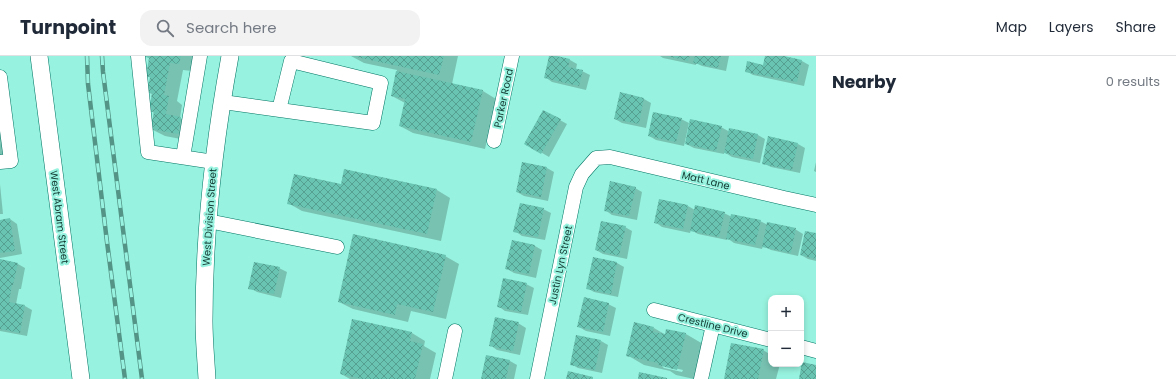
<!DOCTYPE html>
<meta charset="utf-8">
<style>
:root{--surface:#fff;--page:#f2f2f3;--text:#1f2937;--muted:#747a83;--line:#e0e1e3}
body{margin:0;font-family:Poppins,sans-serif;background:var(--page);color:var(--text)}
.controls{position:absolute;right:12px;bottom:12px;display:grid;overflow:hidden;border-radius:8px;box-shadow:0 2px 6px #0003}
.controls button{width:36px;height:36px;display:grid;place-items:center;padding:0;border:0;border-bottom:1px solid var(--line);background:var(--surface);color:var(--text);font:20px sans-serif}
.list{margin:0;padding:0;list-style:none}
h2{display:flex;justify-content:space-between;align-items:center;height:52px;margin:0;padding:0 16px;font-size:17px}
h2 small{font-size:13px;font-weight:400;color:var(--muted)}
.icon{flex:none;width:22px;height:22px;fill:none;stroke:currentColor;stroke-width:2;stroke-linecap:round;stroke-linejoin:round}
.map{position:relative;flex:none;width:816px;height:323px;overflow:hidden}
header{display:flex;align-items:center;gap:24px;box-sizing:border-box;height:56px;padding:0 20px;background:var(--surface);border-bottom:1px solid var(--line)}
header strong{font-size:19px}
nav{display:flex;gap:22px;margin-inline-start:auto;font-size:14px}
.search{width:280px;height:36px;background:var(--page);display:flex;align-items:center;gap:10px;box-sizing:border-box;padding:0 14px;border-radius:12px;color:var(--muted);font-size:15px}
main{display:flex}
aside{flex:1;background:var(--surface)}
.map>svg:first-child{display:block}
.shadow{fill:#0003;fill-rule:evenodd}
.building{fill:url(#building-cross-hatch)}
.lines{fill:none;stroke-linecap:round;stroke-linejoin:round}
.minor-casing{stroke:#007464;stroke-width:15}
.major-casing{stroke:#007464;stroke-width:18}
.minor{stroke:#fff;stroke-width:14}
.major{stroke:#fff;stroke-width:17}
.rail-casing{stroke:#539487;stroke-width:4.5}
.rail{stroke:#97f3df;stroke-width:3;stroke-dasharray:9;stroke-linecap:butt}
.labels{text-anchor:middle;stroke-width:4;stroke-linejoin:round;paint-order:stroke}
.street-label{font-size:10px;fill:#133a33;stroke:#97f3df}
</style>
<header>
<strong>Turnpoint</strong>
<div class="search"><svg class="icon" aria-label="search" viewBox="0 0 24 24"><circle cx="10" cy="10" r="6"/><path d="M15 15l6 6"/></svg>Search here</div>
<nav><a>Map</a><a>Layers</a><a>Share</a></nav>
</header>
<main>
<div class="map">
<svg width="816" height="323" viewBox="0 0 816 323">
<defs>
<pattern id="building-cross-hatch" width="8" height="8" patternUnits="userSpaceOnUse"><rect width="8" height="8" fill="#69c4b1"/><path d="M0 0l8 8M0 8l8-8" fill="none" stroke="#55a091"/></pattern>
</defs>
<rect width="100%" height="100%" fill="#97f3df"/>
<path class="shadow" d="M146,0H195L192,15L183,14L177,45L182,49L180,62L194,69L191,85L165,80L151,73L154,57L150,54L153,39L148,36L151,22L147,20L150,3Z
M351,0H458L452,28L483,35L496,43L485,93L413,77L400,70L405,47L392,40L397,14L364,7Z
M550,0L570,4L577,8L576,13L582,15L590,19L586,34L552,26L545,21Z
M660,0H729L726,15L702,10L696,7V9L663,2Z
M766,0H779L802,5L809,9L804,30L753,19L746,15L764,10Z
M644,43L651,47L646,72L622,67L615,63Z
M544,55L567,68L549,101L525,87Z
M681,63L689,67L684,90L656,84L649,80Z
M0,68L6,103H0Z
M721,71L730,76V73L758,79L765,83L760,107L732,101L724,96V98L694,92L686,88Z
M798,88L805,92L800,117L771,111L763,107Z
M816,106V116L814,115Z
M523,107L547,112L554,116L548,145L524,140L517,136Z
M345,114L437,134L450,142L441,185L302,155L288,147L342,129Z
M0,128L3,158H0Z
M635,132L642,136L637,164L612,159L605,154Z
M688,150L695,154L724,157L732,161L760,165L768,169L795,173L803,178L798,200L771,194L763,190L762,193L734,187L727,182V184L698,178L691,174L690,177L662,171L655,166Z
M543,153L551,157L545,184L522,180L515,175Z
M10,163L17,168L22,198L0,202V165Z
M625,171L632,175L627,203L603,198L596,194Z
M816,178V205L808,203L801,199Z
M512,185L535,190L542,194L536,222L514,217L507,213Z
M445,200L459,208L446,263L411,255L408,266L353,253L339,246Z
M594,202L617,207L624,211L618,241L594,236L587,232Z
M0,204L18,208L25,212L21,233H19L16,248L25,250L32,254L27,280L0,275Z
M279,212L287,216L281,242L257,236L250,232Z
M526,228L534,232L528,259L505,255L498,250Z
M608,248L616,252L610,280L586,275L579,271Z
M353,265L412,277L425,285L424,290L436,297L430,323H350L341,318Z
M518,267L526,272L520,299L497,294L490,289Z
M654,272L666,279L686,278L703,288L694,323L676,319L670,315L644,309L627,299ZM661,309L683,314L682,316L664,312Z
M601,285L608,289L602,317L578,312L571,308Z
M763,294L771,299V308H780L776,323H725Z
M487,300L510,305L517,309L514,323H482Z"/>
<path class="building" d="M143,0H181L179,8L170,7L164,39L169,40L166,58L181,61L178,78L150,73L154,56L149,55L152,37L147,36L150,21L146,20L149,2Z
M352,0H444L439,19Z
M549,0H557L570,3L568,11L583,14L579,30L544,22Z
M667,0H690L688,5Z
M695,0H721L718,12L693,7Z
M765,0H784L802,4L797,26L745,16L747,5L763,9Z
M396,15L483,34L471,86L399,70L405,43L391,40Z
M620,36L644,42L639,68L614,63Z
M543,54L561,63L541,98L524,88Z
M653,56L682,62L676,86L648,80Z
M690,63L722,70L716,95L685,88Z
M729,72L758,78L753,103L724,97Z
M768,80L798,87L792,114L762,108Z
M522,106L547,111L541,141L516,136Z
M344,113L437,133L427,178L287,148L294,118L341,128Z
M610,125L636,131L629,160L604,155Z
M659,143L688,149L683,173L654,167Z
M520,147L544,152L538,181L513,176Z
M695,149L725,156L719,181L690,175Z
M731,158L761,164L755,189L726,183Z
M10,162L15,195L0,197V164Z
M601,165L626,170L619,200L595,194Z
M767,166L796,172L791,197L762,191Z
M805,175L816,177V203L800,199Z
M353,178L446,199L433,256L397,248L395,259L338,246Z
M512,184L535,189L529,218L505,213Z
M593,201L617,206L611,238L586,233Z
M0,203L18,207L13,229H12L9,246L25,249L20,277L0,273Z
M254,206L280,211L274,238L248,233Z
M503,222L527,227L521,256L497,251Z
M584,241L609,247L603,276L577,271Z
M495,261L519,266L513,295L489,290Z
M352,263L412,276L410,285L423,288L415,323H362L340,318Z
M634,266L654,271L653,276L665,278L666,273L686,277L677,314L658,309V307L626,300Z
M576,279L601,284L595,314L570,309Z
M731,287L764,293L758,323H724Z
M486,299L510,304L506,323H481Z
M802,306L816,309V323H799Z
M568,315L593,321V323H566Z
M639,316L667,322V323H638Z"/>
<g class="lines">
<g class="minor-casing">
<path id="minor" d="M138,0L148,96L214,106
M0,21L11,105L0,106
M223,46L373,67L381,27L291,5L279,54
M494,85L512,0
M183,101L200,0
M208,165L337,191
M654,254L771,284
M801,291L816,295
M445,323L455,275
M537,323L576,131L582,118L596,102L610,101L784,142L816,149
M701,323L713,269"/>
</g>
<g class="major-casing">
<path id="major" d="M39,0L81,323
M207,323C206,304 204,285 204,265C204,177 214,87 230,0"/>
</g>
<use href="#minor" class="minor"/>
<use href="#major" class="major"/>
<g class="rail-casing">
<path id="rail" d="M87,0L88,28L107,186L125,323
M102,0L103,16L142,323"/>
</g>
<use href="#rail" class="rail"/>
</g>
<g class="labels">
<g class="street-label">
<text transform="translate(503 42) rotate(-78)" y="4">Parker Road</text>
<text transform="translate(706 124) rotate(14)" y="4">Matt Lane</text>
<text transform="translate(60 161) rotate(83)" y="4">West Abram Street</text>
<text transform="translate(209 161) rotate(-86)" y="4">West Division Street</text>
<text transform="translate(560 209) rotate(-78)" y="4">Justin Lyn Street</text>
<text transform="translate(713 269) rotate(14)" y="4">Crestline Drive</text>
</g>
</g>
</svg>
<div class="controls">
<button>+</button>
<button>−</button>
</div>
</div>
<aside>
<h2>Nearby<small>0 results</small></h2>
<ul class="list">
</ul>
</aside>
</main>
